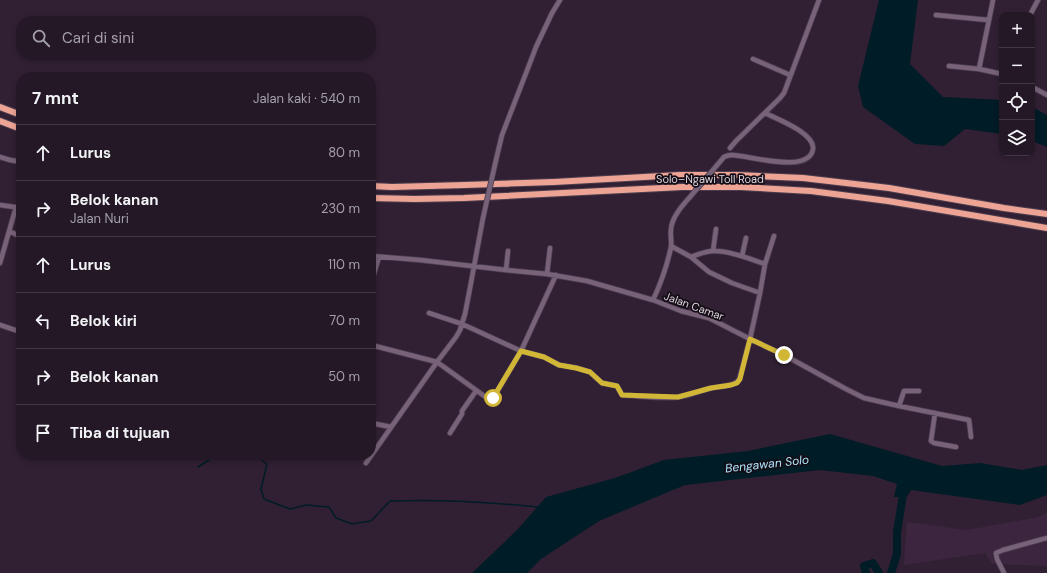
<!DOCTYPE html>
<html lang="id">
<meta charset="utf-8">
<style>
:root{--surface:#251826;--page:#312532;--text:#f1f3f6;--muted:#a3a0a7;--line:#423743}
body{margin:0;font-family:"DM Sans",sans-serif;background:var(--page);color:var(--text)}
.controls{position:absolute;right:12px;top:12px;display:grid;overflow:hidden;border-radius:8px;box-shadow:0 2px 6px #0003}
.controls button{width:36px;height:36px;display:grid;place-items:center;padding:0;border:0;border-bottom:1px solid var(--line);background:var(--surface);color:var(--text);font:20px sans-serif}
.stop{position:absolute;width:12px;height:12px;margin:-9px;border:3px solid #d2b736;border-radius:50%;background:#fff}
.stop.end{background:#d2b736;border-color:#fff;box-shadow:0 1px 4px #0008}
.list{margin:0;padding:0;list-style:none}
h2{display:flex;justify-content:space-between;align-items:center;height:52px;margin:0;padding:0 16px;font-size:17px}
h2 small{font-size:13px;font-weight:400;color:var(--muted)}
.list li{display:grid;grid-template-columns:26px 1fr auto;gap:12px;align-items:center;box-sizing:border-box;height:56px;padding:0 16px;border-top:1px solid var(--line)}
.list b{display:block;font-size:15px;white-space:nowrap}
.list p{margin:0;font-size:13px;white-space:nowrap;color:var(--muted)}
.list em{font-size:13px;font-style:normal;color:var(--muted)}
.icon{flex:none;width:22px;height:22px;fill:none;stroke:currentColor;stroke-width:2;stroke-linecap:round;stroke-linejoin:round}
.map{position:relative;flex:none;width:1047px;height:573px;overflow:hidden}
.search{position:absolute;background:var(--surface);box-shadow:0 2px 6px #0003;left:16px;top:16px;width:360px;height:44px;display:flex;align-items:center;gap:10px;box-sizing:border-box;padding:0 14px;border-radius:16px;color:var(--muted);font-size:15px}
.panel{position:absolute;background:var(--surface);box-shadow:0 2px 6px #0003;left:16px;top:72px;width:360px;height:388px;border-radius:16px}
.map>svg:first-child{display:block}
.built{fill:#3c263f}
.water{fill:#001c27}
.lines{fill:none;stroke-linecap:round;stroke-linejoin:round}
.stream{stroke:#001c27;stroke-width:1.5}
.river{stroke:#001c27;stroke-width:8}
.minor-casing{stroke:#4b3d4e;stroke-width:6}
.highway-casing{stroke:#4b3d4e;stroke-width:8}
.minor{stroke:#776279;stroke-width:4.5}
.highway{stroke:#eea494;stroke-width:6}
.minor-bridge-casing{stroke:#4b3d4e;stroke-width:6;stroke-linecap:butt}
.minor-bridge{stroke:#776279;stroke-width:4.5}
.route{stroke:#d2b736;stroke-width:5}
.labels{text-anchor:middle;stroke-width:3.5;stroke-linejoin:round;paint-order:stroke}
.street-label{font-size:11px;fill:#ded2df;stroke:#140d15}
.water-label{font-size:12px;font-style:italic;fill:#ace5fd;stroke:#140d15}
</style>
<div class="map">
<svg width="1047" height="573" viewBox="0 0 1047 573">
<rect width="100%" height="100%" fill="#312033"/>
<path class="built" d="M1047,513V566L992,564L985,553L904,565L907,522L967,530L1039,517Z"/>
<path class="water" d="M879,0H918L910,64L943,97L1002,100V134L965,129L944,146L915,144L863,107L858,86Z
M1032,107L1047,115V147L1032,141Z
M830,434L942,466L980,463L1022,470L1047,465V495L1020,505L911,490L907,497H894L897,484L873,476L820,470L685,485L599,521L541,559L527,573H472L517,530L546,497L615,478L664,460L748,451Z"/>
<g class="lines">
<path class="stream" d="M255,455L267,464L261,489L264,499L290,509L306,505L329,507L336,518L352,524L371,521L390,501C440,499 489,502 538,507
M198,467L217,455"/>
<path class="river" d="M866,573L864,566L873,563L879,573
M891,573L897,554V532L903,495L906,488"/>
<g class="minor-casing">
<path id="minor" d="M936,15L988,20
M1030,15L1038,0
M753,59L790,75
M949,66L979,69L1002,74
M979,69L993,0
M1032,87L1047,95
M730,148L736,141L780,98L784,93L819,0
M0,157L10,160L21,162
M724,157C726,156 729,155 732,155C748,155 809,175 813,149C815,133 777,119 765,113
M496,160L502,135L528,68L536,47L552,13L560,0
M0,205L21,208
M9,231L21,237
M671,246L691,257C699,254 707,250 716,251C731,251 750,259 765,264
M713,251L716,229
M371,256L420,260L506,270L547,274L587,281L653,300L681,311L709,318L750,339L784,355L846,389L864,398L899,406L969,420L971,437
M742,256L746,238
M691,257L709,272L732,283L760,293
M0,263L16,207
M506,270L508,251
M547,274L550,248
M371,283L379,257
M653,300C661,283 667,266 671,247C672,241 670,235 671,229C672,217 682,206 690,197
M429,313L462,324L521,351L544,357L559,365L577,368L590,372L602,383L617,386L622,395C641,396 660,399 679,397C690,396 701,390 712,388C721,386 733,387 739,380L750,339L760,293L765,264L774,236
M0,325L21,332
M371,345L437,362L487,398L491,399L495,395L521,351L556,275
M899,406L904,391H919
M935,413L931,441L934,443L956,447
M371,423L391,427
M450,433L462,414V411L476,391
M366,463L437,362L456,337L460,330L465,314L470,288L483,218
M1004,573L997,559L996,553L1003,550L1047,538"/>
</g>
<g class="highway-casing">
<path id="highway" d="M0,107L21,115
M0,121L21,129
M371,186L392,187L465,185L554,182L680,175H737L803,178L889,188L1004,208L1047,214
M371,198L415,199L464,198L682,187H741L811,191L888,201L1047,228"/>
</g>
<use href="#minor" class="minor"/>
<use href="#highway" class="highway"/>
<g class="minor-bridge-casing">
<path id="minor-bridge" d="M690,197L724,157
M483,218L496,160"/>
</g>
<use href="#minor-bridge" class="minor-bridge"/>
</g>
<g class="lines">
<path class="route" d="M493,398L521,351L544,357L559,365L576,368L590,372L602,383L617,386L622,395L678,397L711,388L731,385L737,383L740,379L750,339L784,355"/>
</g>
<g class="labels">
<g class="street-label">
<text x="710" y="183">Solo–Ngawi Toll Road</text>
<text transform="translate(694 306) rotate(20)" y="4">Jalan Camar</text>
</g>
<g class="water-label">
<text transform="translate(767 464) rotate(-6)" y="4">Bengawan Solo</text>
</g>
</g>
</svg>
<div class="controls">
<button>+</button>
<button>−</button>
<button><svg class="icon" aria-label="locate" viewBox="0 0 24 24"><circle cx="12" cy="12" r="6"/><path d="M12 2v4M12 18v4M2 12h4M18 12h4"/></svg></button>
<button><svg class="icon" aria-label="layers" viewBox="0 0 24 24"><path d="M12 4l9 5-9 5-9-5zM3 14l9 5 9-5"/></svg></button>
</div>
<div class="stop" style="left:493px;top:398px"></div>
<div class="stop end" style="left:784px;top:355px"></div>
<div class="search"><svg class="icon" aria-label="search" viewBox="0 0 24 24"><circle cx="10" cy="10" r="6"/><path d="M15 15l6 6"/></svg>Cari di sini</div>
<section class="panel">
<h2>7 mnt<small>Jalan kaki · 540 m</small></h2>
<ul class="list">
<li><svg class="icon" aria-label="ahead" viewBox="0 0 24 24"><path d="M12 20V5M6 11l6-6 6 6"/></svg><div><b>Lurus</b></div><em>80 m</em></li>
<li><svg class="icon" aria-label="right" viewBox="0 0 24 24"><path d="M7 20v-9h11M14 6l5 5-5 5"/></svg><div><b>Belok kanan</b><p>Jalan Nuri</p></div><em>230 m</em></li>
<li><svg class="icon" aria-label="ahead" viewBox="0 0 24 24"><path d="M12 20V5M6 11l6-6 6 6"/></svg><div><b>Lurus</b></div><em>110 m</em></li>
<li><svg class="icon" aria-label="left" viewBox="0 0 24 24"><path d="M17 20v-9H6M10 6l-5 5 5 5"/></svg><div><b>Belok kiri</b></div><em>70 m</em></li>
<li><svg class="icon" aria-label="right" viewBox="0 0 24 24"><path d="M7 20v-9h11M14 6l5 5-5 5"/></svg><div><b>Belok kanan</b></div><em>50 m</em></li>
<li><svg class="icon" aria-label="arrive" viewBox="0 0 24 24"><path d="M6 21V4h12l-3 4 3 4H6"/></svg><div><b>Tiba di tujuan</b></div></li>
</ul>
</section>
</div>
